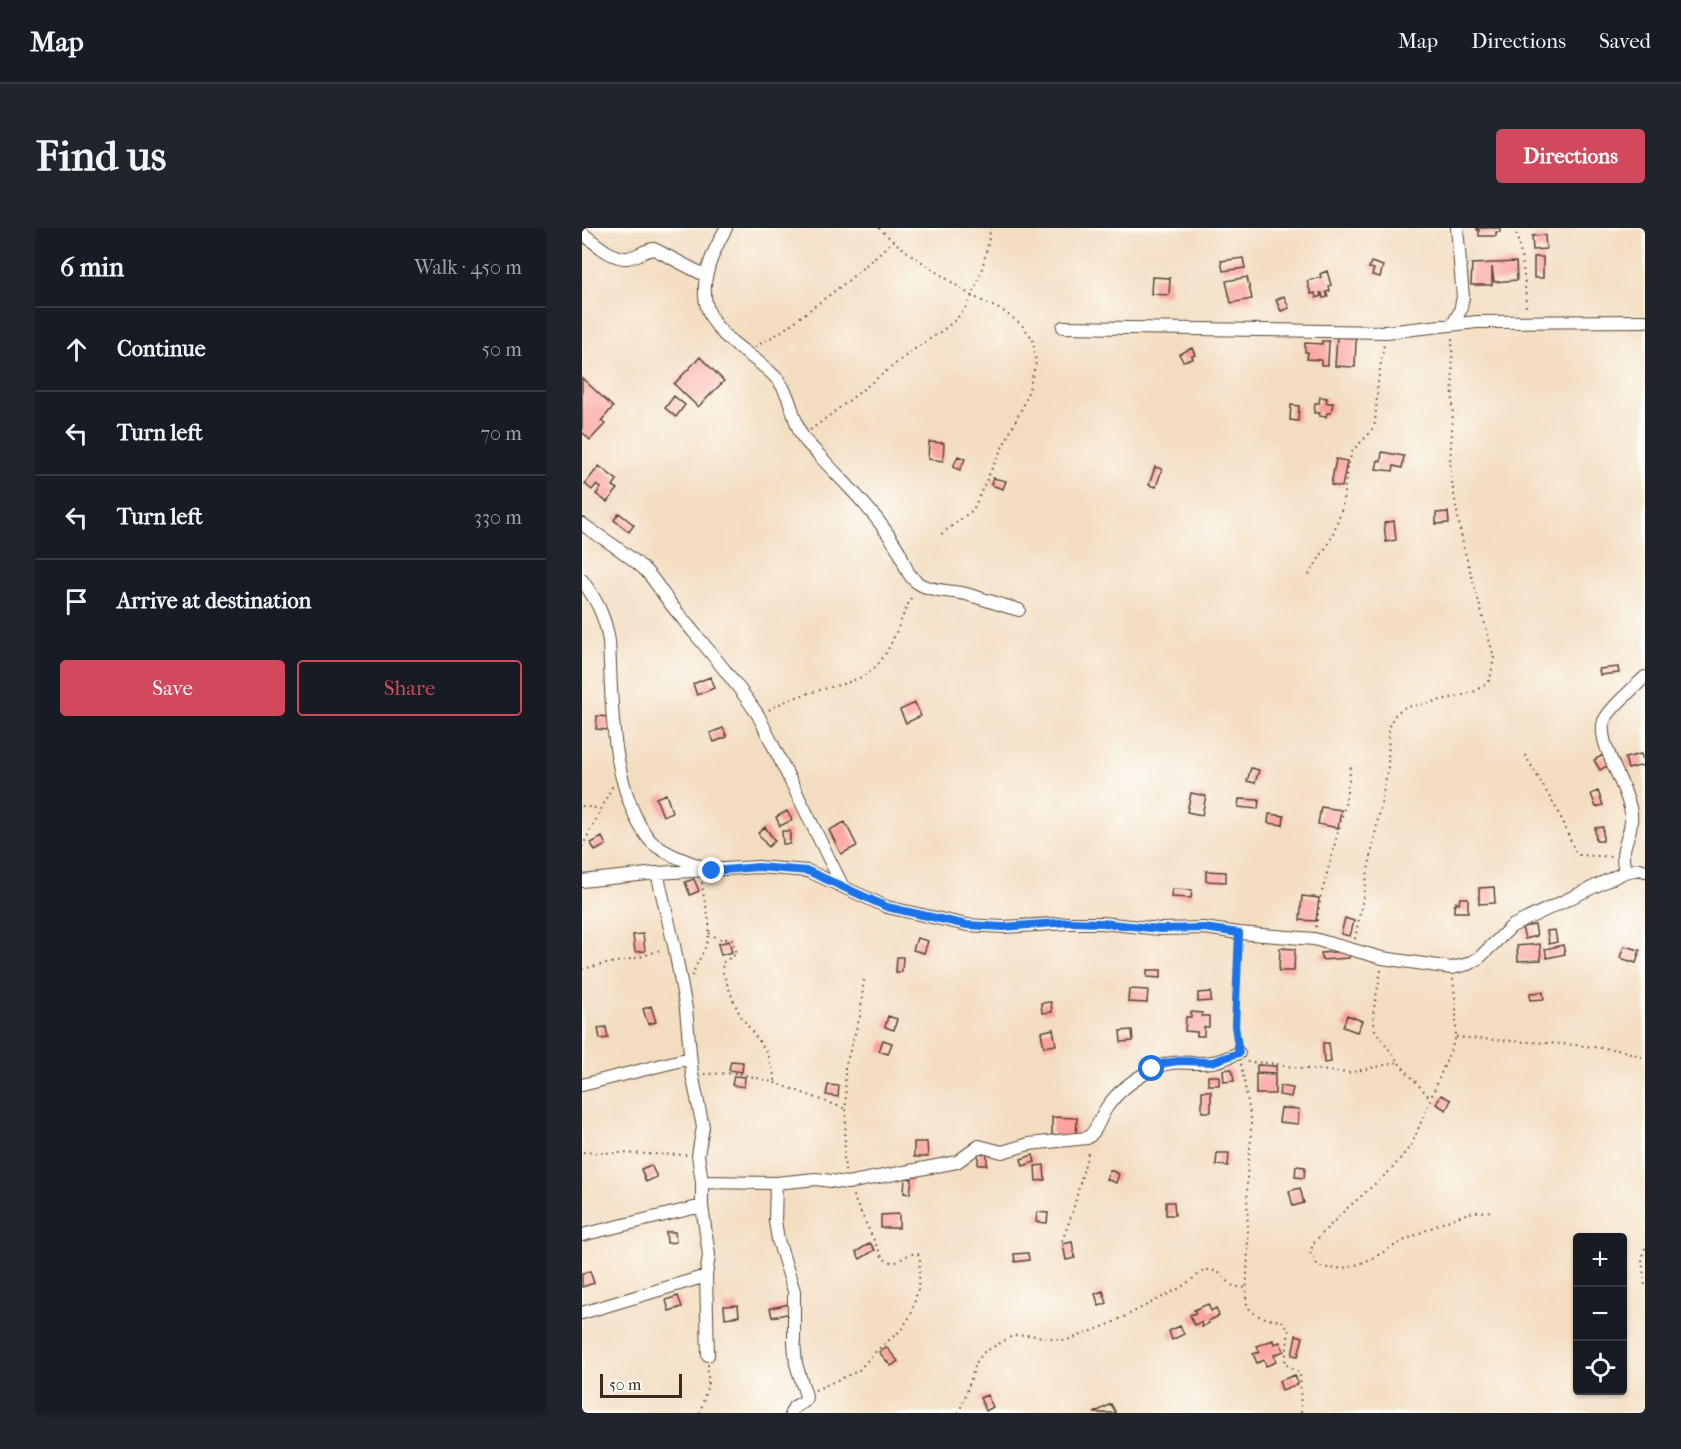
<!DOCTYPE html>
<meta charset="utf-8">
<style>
:root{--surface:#171b24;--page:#20242c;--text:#f1f3f6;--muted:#9ea1a6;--line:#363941;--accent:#d1495b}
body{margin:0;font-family:"IM FELL French Canon",serif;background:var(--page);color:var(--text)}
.controls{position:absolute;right:18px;bottom:18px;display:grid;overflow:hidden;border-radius:6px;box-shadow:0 2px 4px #0004}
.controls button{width:54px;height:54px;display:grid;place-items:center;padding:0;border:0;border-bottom:2px solid var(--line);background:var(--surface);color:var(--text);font:30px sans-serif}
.scale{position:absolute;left:18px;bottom:15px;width:82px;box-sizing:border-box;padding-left:6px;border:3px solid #3b2a1e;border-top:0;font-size:16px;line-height:21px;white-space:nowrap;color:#3b2a1e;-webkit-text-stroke:4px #fdfcf7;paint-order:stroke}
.stop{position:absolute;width:18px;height:18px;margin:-14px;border:4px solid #1a73e8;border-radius:50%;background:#fff}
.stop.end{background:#1a73e8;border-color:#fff;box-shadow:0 2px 6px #0008}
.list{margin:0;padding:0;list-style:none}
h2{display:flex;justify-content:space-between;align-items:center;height:78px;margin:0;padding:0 24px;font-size:26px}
h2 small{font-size:20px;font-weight:400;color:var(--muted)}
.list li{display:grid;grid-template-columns:39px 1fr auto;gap:18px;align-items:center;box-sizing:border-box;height:84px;padding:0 24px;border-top:2px solid var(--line)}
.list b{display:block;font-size:22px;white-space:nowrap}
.list em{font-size:20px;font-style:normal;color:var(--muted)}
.actions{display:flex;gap:12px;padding:18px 24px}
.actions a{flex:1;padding:14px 0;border:2px solid var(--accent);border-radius:6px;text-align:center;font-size:21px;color:var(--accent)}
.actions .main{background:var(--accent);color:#fff}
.icon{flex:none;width:33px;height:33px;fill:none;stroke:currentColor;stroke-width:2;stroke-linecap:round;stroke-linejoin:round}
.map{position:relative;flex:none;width:1063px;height:1185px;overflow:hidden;border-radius:6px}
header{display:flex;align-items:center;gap:36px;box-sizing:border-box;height:84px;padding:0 30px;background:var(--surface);border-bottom:2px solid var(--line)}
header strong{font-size:28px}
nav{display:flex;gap:33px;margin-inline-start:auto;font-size:21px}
.intro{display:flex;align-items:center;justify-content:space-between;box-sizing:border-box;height:144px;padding:0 36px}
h1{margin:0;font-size:42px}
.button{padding:15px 27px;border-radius:6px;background:var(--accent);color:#fff;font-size:21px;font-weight:700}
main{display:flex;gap:36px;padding:0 36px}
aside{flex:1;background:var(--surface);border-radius:6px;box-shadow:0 2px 4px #0004}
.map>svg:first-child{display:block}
.building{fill:#fca19d}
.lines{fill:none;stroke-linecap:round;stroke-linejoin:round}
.minor-casing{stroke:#574536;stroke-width:14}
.path{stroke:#574536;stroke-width:2;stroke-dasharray:1.5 4.5;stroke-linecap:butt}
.minor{stroke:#fff;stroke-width:12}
.route{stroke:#1a73e8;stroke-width:8}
</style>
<header>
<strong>Map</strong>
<nav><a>Map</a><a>Directions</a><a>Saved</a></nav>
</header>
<div class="intro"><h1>Find us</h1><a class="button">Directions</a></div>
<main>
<aside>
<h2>6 min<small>Walk · 450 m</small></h2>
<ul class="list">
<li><svg class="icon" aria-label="ahead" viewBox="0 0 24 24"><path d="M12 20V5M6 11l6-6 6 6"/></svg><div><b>Continue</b></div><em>50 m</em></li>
<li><svg class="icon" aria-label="left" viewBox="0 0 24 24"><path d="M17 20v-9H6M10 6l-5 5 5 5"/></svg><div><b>Turn left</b></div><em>70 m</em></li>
<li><svg class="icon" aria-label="left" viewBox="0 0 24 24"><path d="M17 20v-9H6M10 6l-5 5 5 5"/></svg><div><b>Turn left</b></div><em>330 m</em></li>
<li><svg class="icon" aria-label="arrive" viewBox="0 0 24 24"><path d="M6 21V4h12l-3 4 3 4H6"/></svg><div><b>Arrive at destination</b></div></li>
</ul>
<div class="actions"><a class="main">Save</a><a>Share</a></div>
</aside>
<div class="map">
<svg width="1063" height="1185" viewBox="0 0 1063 1185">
<rect width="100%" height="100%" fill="#fdfcf7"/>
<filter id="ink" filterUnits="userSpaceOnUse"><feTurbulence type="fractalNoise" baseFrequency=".0167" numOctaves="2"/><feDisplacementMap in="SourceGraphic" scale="12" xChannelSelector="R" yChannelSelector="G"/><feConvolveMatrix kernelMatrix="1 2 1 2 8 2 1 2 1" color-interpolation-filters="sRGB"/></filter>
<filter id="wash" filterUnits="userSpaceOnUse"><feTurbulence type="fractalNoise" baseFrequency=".008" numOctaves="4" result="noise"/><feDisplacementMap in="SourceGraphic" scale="24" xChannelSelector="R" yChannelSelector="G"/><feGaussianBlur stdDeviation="1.35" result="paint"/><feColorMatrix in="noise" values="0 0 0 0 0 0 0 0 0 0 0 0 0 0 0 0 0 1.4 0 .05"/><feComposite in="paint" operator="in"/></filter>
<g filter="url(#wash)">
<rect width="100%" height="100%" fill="#f3ddc0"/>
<g id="blocks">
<path class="building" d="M895,0H918V4H914V8H897V2H895Z
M963,7L964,21L951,22L950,8Z
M952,29H961V50H952Z
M661,30L663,40L641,43L639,33Z
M789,34L801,38L798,49L790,47L792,41L787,40Z
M934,34L935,52L912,54L910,39V57H889L890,36Z
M745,43L749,57L747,58L748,63L744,64L746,69L741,70L740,65H738L739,68L734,70L733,65L729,66L725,53L739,49L738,46Z
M570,49L588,50L587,67L569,66Z
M665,49L670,71L649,75L644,53Z
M702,68L707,80L699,83L694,72Z
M755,109L774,110L773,139L753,138Z
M740,113H747L746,137H739V132L725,131L726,124H723V115L740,116Z
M610,120L613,127L610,128L611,131L601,133L597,126Z
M118,129L142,153L116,179L92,156Z
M0,150L31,179L19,193L23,196L8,212L0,204Z
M92,168L103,177L94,189L83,180Z
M738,169L745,170L744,175H751L749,185H745L744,189L737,188L738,185H732L733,175H737Z
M709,177L717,178L716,193L708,192Z
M347,214L362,215L361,233L346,231Z
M800,224L822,228L820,240L812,238L811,243L794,241L796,232L799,233Z
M376,228L383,231L378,242L371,239Z
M754,231L765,233L760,259L749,257Z
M17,238L35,252L31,258L36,261L25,274L14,266L19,260L14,257L10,262L3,256Z
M573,239L580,241L574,259L567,257Z
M411,250L424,253L421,261L409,257Z
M866,284L867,295L854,296V285Z
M37,285L52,297L47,304L32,292Z
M812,293L814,312L804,314L802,295Z
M1036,439L1037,445L1018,447L1017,441Z
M128,449L132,460L115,467L111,456Z
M333,475L339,488L324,495L318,482Z
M15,488L28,489L27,502L14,501Z
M141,500L145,509L132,514L128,505Z
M1059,526L1062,537L1046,541L1043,530Z
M1021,527L1027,537L1018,542L1012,532Z
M669,540L677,542L673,555L665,553Z
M1016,563L1021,577L1014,579L1009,566Z
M609,565L624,568L620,587L605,584Z
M84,566L90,584L81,588L74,570Z
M657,571L677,572L676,581L656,579Z
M739,579L759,582L756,600L736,596Z
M205,583L210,592L198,598L194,589Z
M687,586L702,588L701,597L686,595Z
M263,594L275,618L259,626L247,602Z
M183,599L193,613L186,619L176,605Z
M1021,599V613H1014L1013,600Z
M200,603H208V616H201Z
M20,609L24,617L13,623L9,615Z
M624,643L644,644V654L624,653Z
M112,651L117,663L108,667L103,654Z
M912,659L913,675L897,676V660Z
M590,661L610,662L609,670L589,669Z
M720,668L737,670L734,693L718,692Z
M878,670H886V684H872V677H874V674L877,675Z
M763,690L772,693L768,708L759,706Z
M953,697L955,708L943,711L940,699Z
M973,702L975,714L967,716L965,703Z
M61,706L63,723L53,724L51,707Z
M335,710L346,713L342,725L331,722Z
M147,713L150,724L139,727L136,716Z
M958,716L959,732L936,733L935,718Z
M981,717L983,726L965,730L963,721Z
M1042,718L1058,722L1054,735L1038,730Z
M698,720L713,721L712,743H697Z
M767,723V730L740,732L739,725Z
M315,729H321L320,744H314Z
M565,742H579V750L565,749Z
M547,761L566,762L565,775L546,774Z
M629,764V773L616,774V765Z
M961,764L962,771L948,772V765Z
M469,774L470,784L460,785L459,775Z
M69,778L74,794L66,796L61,781Z
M609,784L620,785V788H627V799H622V808H615V804L603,803L604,789H609Z
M765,787L780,793L775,804L761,799Z
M306,788L315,791L312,802L303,799Z
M24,799L26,810L18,811L16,800Z
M471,801L474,817L462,819L459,804Z
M550,802L551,813L539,814L538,803Z
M301,812L310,815L306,826L297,823Z
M741,815H747L749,834L742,835Z
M149,833L161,834L160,844L147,842Z
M675,837L694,838V845L675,844Z
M650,841L652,853L642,854L641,842Z
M674,846L693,847V866H674Z
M152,848L163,849L162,859L150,857Z
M626,848H637V857H626Z
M246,857L257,858L256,869L244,867Z
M698,858L711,860L709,869L697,867Z
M620,863H629V884H620Z
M859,867L869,872L864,882L854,876Z
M699,880L717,881L716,896L697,894Z
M470,889L495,890L494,909L470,908Z
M332,914H345L346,929H332Z
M396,921H405V937H396Z
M635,925H647L646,938L634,937Z
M451,927L453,934L441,938L439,931Z
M69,937L75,949L64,954L59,941Z
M462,937L463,952L454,953L453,938Z
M714,938L723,939L722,950L713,949Z
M528,942L537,946L534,955L524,951Z
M323,950L330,951L328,966L322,965Z
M718,960L722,975L711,978L707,963Z
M584,974H592L593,987H584Z
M455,984L466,985L465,995L454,994Z
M317,986V1000H299V987Z
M84,1004H93L94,1014L85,1015Z
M490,1014L493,1030L484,1032L481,1016Z
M288,1015L293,1022L278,1031L274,1024Z
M446,1025L447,1032L433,1034L432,1026Z
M8,1043L12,1055L0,1059V1046Z
M521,1063L525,1075L517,1078L513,1066Z
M96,1068L100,1079L87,1083L84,1072Z
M208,1076L210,1085L190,1089L188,1080Z
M626,1076L629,1083L634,1080L637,1088L626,1093L627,1095L620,1099L619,1094L612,1097L608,1087L614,1085L612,1082Z
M156,1077L157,1088L143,1090L142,1078Z
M598,1098L602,1106L590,1112L587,1103Z
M714,1107L721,1109L716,1128L710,1127Z
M691,1112L692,1116L698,1114L702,1123L692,1127L694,1134L684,1138L682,1132L675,1135L671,1126L678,1124L675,1118Z
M304,1119L316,1133L309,1138L297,1124Z
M713,1147L716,1156L700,1162L697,1153Z
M405,1167L411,1179L404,1183L398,1170Z
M529,1176L534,1185H512Z"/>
</g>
</g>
<g filter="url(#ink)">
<use href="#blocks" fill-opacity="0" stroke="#574536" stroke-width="1.5"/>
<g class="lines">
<g class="minor-casing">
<path id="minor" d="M144,0C131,24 116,54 126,82C137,114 175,127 196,152C209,168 210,188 219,206C223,214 231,220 237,227C259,252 284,274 303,302C308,309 314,317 318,325C323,336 325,348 336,355C347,363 371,363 384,366C402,371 419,377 437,382
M0,5C12,14 29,31 45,30C55,29 62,22 72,21L124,48
M871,96L878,83L881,69L875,0
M481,99L804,104L895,94L1063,93
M0,296C21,311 44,324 63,342C74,353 81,367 91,379C120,415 151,449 176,487L260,657
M0,352C15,373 23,388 27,413C30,474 28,538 56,594C60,601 65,611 72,616C87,628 108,634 126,641
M1043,644C1042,639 1041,634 1041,630C1041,614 1051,604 1049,585C1046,559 1014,514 1022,493C1027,481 1053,459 1063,449
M75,645L92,717L104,781L110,846L121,899L116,927L120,954V978L127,1027L124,1048L126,1127
M0,653L75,645L176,639L226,643L305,679L385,697L421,699L487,695H520L578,701L622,700L657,705L732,711L800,730L870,740L886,736L897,730L930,698L1043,644L1058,641L1063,643
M0,857L108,830
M120,954L194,955L234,951L265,955L375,934L397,918L420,924L447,916L505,910C515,904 518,889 525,879C536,863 554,850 571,841C594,829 608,838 630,834C639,833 648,828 657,825
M194,955L193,993L196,1012L212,1063V1114L214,1136L224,1168L223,1173L212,1179L209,1185
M0,1007L120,978
M0,1085L124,1048"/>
</g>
<path class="path" d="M297,0L311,13L331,28L390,68L421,83L439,96L451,111L454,135L444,172L410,240L391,282L358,307
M933,0C940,28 944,54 944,82
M173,119L200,103L267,52L311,13
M228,202C264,176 298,147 334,120C350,109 369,99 381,83C398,60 403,28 409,0
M727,347L750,309L760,280L765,240L771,222L788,205L793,195L796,153L802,116
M187,482C203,472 220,467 238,462C258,456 282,453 296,436C312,417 319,388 331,366
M943,527L977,585L993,623L997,627L1032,629
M0,578L19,581
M0,619L31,557
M734,699L739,668L763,577L769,538
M127,705L137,711H150L154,726L140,735L141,745L152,774L158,787L182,820L189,836L194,855
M773,711L806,539L807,498L812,488L821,480L874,469L894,463L908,452L912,429L881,317L871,261L868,234L871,185L870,108
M0,741L58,729L81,721
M799,742L791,786L793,802L816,834L849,871
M110,748C115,733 125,721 127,705C129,687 120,671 120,653
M871,751L874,778V809L830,916L809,942L762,983L733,1013L728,1024L736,1038C772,1048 796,1025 827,1010C845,1002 865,992 884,986C892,983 903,984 912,983
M874,809C917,813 961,814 1004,818C1025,821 1045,821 1063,831
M655,815L653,798L656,716
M665,834L687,835L717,840L766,845L816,834
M659,836L669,891V910L665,947L666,1022L664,1072C667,1090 685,1090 700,1093L707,1101L703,1136L718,1145L719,1185
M122,846L156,845L194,855L264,881
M1,924L104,927
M263,943L262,931L264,890L263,840L278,788L282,751
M480,1013L490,986L507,921
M1063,1020L1060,1031L1063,1059
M233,1162L276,1143L292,1125L319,1102L329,1087L337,1057L338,1030L336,1026H328L312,1035L301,1031L270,966
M118,1185L126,1156V1136
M376,1185L381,1175L394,1135L401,1125L430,1108L447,1107L482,1112L489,1111L528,1096L598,1060L623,1042H630L637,1045L651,1058L664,1060"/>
<use href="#minor" class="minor"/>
</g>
</g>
<g class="lines" filter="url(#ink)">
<path class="route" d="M130,643L176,639L226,643L305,679L385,697L421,699L487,694L520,695L578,701L622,700L657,705L653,798L657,825L630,834L597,833L583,835L570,841"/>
</g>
</svg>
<div class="controls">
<button>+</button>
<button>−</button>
<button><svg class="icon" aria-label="locate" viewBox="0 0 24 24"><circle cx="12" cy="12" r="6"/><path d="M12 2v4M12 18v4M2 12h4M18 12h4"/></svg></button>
</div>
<div class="scale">50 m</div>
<div class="stop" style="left:570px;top:841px"></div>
<div class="stop end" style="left:130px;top:643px"></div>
</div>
</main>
